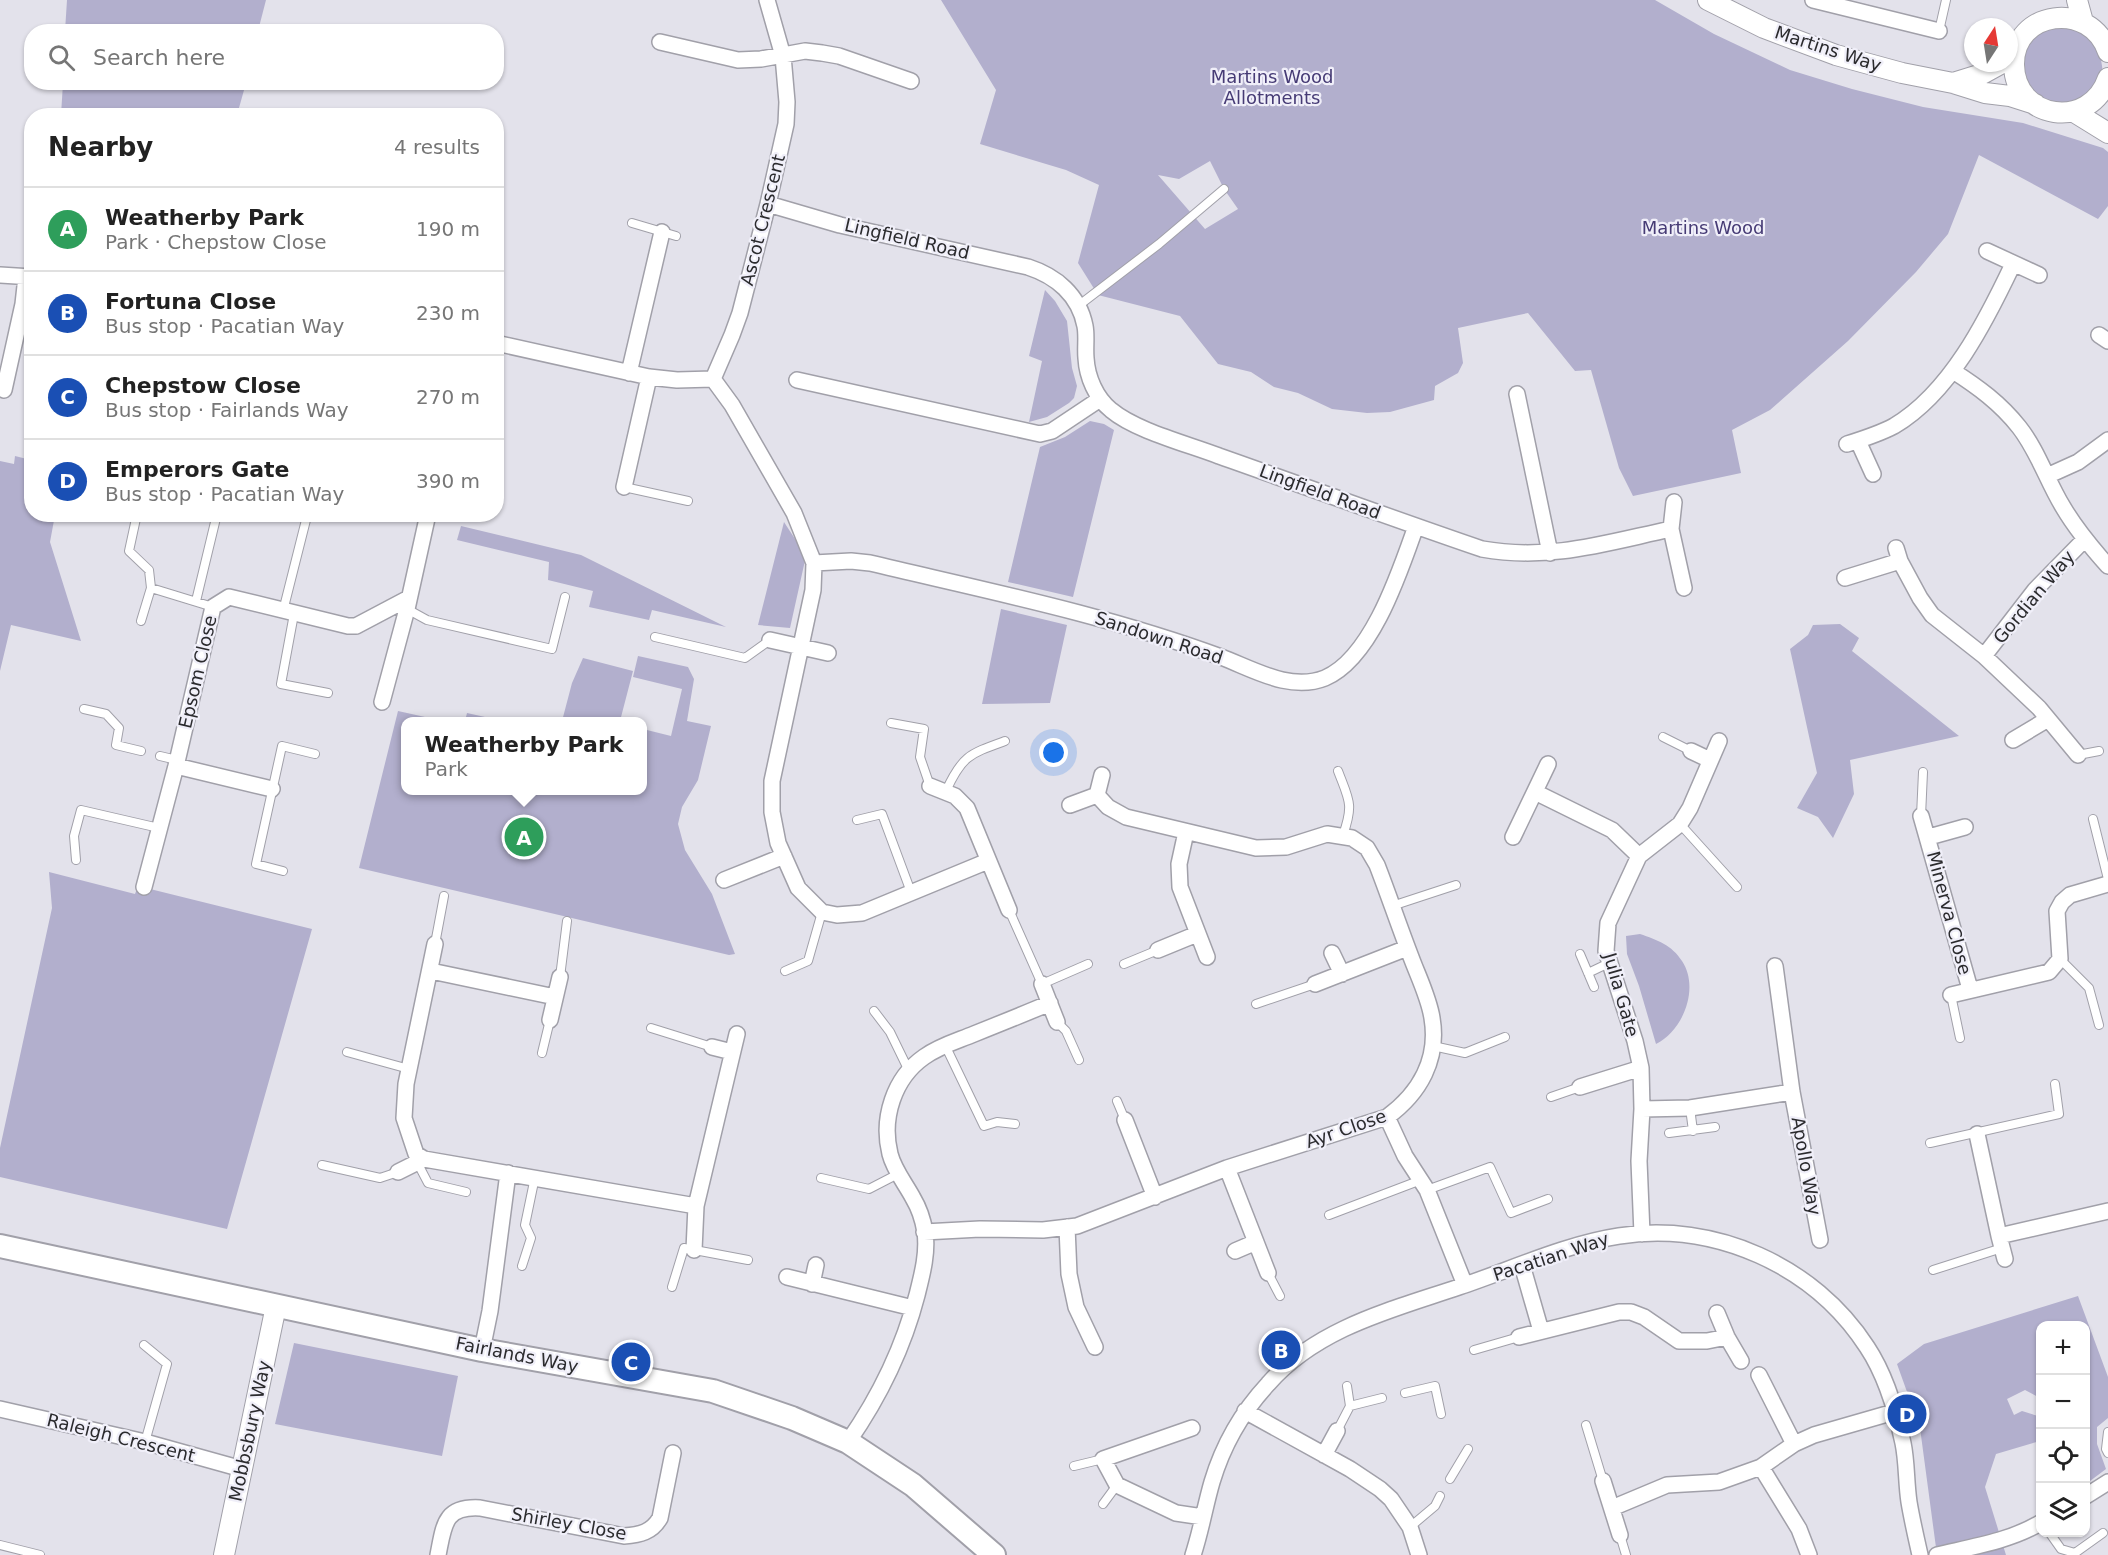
<!DOCTYPE html>
<meta charset="utf-8">
<style>
:root{--surface:#fff;--page:#f2f2f2;--text:#222;--muted:#767676;--line:#e0e0e0;--accent:#2563eb}
body{margin:0;font-family:"DejaVu Sans",sans-serif;background:var(--page);color:var(--text)}
.controls{position:absolute;right:18px;bottom:18px;display:grid;overflow:hidden;border-radius:12px;box-shadow:0 2px 4px #0004}
.controls button{width:54px;height:54px;display:grid;place-items:center;padding:0;border:0;border-bottom:2px solid var(--line);background:var(--surface);color:var(--text);font:30px sans-serif}
.compass{position:absolute;left:1964px;top:18px;width:54px;height:54px;border-radius:50%;background:var(--surface);box-shadow:0 2px 4px #0004;rotate:12deg}
.you{position:absolute;left:1054px;top:753px;width:21px;height:21px;margin:-15px;border:4px solid #fff;border-radius:50%;background:#1a73e8;box-shadow:0 0 0 9px #1a73e833}
.badge{display:grid;place-items:center;width:39px;height:39px;border-radius:50%;background:var(--accent);color:#fff;font-size:20px;font-weight:700}
.pin{position:absolute;translate:-50% -50%;border:3px solid #fff;box-shadow:0 2px 6px #0006}
.popup{position:absolute;left:401px;top:717px;width:246px;height:78px;box-sizing:border-box;display:grid;place-content:center;border-radius:12px;background:var(--surface);filter:drop-shadow(0 2px 4px #0005);font-size:20px;white-space:nowrap;color:var(--muted)}
.popup b{font-size:22px;color:var(--text)}
.popup::after{content:'';position:absolute;left:50%;top:100%;margin-left:-12px;border:12px solid transparent;border-top-color:var(--surface)}
.list{margin:0;padding:0;list-style:none}
h2{display:flex;justify-content:space-between;align-items:center;height:78px;margin:0;padding:0 24px;font-size:26px}
h2 small{font-size:20px;font-weight:400;color:var(--muted)}
.list li{display:grid;grid-template-columns:39px 1fr auto;gap:18px;align-items:center;box-sizing:border-box;height:84px;padding:0 24px;border-top:2px solid var(--line)}
.list b{display:block;font-size:22px;white-space:nowrap}
.list p{margin:0;font-size:20px;white-space:nowrap;color:var(--muted)}
.list em{font-size:20px;font-style:normal;color:var(--muted)}
.icon{flex:none;width:33px;height:33px;fill:none;stroke:currentColor;stroke-width:2;stroke-linecap:round;stroke-linejoin:round}
.map{position:relative;flex:none;width:2108px;height:1555px;overflow:hidden}
.search{position:absolute;background:var(--surface);box-shadow:0 2px 4px #0004;left:24px;top:24px;width:480px;height:66px;display:flex;align-items:center;gap:15px;box-sizing:border-box;padding:0 21px;border-radius:24px;color:var(--muted);font-size:22px}
.panel{position:absolute;background:var(--surface);box-shadow:0 2px 4px #0004;left:24px;top:108px;width:480px;height:414px;border-radius:24px}
.map>svg:first-child{display:block}
.green{fill:#b2afcd;fill-rule:evenodd}
.lines{fill:none;stroke-linecap:round;stroke-linejoin:round}
.service-casing{stroke:#a1a0a9;stroke-width:10}
.minor-casing{stroke:#a1a0a9;stroke-width:18}
.tertiary-casing{stroke:#a1a0a9;stroke-width:22}
.secondary-casing{stroke:#a1a0a9;stroke-width:26}
.service{stroke:#fff;stroke-width:8}
.minor{stroke:#fff;stroke-width:15}
.tertiary{stroke:#fff;stroke-width:20}
.secondary{stroke:#fff;stroke-width:22}
.labels{text-anchor:middle;stroke-width:4.5;stroke-linejoin:round;paint-order:stroke}
.street-label{font-size:18px;fill:#2b2b2e;stroke:#f0eff9}
.park-label{font-size:18px;fill:#463b75;stroke:#f0eff9}
</style>
<div class="map">
<svg width="2108" height="1555" viewBox="0 0 2108 1555">
<rect width="100%" height="100%" fill="#e3e2eb"/>
<path class="green" d="M67,0H266L258,31H65Z
M941,0H1655L1714,34L1790,70L1852,89L1923,107L2023,123L2103,148L2108,152V206L2098,219L1979,155L1948,234L1916,272L1848,341L1770,410L1732,430L1741,473L1633,496L1619,468L1591,370L1575,371L1528,313L1458,328L1463,363L1458,373L1435,386L1434,400L1390,412L1367,413L1332,409L1298,393L1274,387L1251,372L1218,364L1180,316L1098,295L1078,263L1099,185L1066,170L980,144L996,90ZM1210,161L1224,189L1238,209L1205,229L1158,175L1179,179Z
M2067,26C2073,29 2083,32 2088,36C2100,48 2108,74 2098,89C2093,95 2069,107 2061,112L2019,82L2021,50L2045,28Z
M63,83V82L246,83L237,115H61Z
M1045,290L1055,301L1067,321L1072,368L1077,386L1074,398L1069,403L1047,417L1029,422L1042,361L1029,356Z
M1090,421L1104,424L1114,430L1073,597L1008,582L1040,447L1065,437Z
M15,456L31,460L32,514L55,515L50,542L81,641L11,625L0,671V461L14,464Z
M784,522L806,556L790,628L758,625Z
M461,526L581,555L726,627L652,610L649,620L589,607L593,591L548,580L549,562L457,540Z
M1001,609L1067,625L1050,703L982,704Z
M1840,624L1859,638L1852,651L1959,736L1850,760L1854,794L1833,838L1818,817L1797,808L1817,773L1790,649L1808,635L1813,625Z
M638,656L688,667L694,679L687,721L711,726L698,780L682,807L678,824L685,850L712,894L735,954L729,955L359,868L398,711L443,721L406,722V790H642L643,729L671,736L682,689L633,677Z
M583,658L633,671L620,721H562L572,683Z
M467,713L503,721H465Z
M49,872L135,894L138,886L312,929L227,1229L0,1177V1148L52,908Z
M1640,934C1657,940 1672,945 1682,961C1700,988 1683,1031 1656,1044L1639,986L1627,954L1626,936Z
M2078,1296L2108,1377V1418L2097,1427V1444L2106,1469L2086,1484V1326H2040V1398L2025,1390L2007,1399L2014,1415L2022,1411L2038,1416L2040,1424V1441L1996,1454L1985,1487L2006,1555H1937L1920,1428L1897,1364L1924,1344Z
M294,1343L458,1376L442,1456L275,1424Z"/>
<g class="lines">
<g class="service-casing">
<path id="service" d="M1939,31L1946,0
M632,223L676,236
M1078,306L1159,244L1224,189
M624,487L688,501
M137,514L129,551L149,570L151,588L141,621
M151,588L213,607
M196,601L217,514
M407,609L427,620L552,649L565,597
M283,611L306,520
M294,614L281,684L328,693
M655,637L745,658L770,640
M84,709L106,714L119,728L116,745L141,751
M891,723L924,729L920,757L930,786
M1663,737L1691,751
M2078,755L2099,751
M160,756L177,760
M1338,771C1349,800 1354,804 1343,835
M946,791C962,756 969,754 1005,741
M1921,816L1923,772
M2093,819L2108,879
M857,820L882,814L911,892
M1680,824L1737,887
M76,860L74,836L81,810L159,828
M283,871L256,864L282,746L315,754
M1392,906L1456,885
M1009,910L1042,984L1088,964
M435,944L444,896
M1580,954L1594,987
M2060,959L2089,988L2099,1025
M1124,964L1158,950
M785,971L808,961L822,912
M1588,973L1609,963
M560,977L567,921
M1951,995L1960,1038
M1256,1004L1315,984
M874,1011L890,1032L909,1071
M1057,1022L1066,1031L1079,1060
M651,1028L712,1047
M945,1045L984,1126L997,1122L1015,1124
M1433,1046L1465,1053L1505,1037
M347,1052L409,1069
M542,1053L550,1020
M1551,1097L1580,1087
M1117,1101L1125,1120
M1690,1108L1693,1131
M1669,1133L1715,1127
M1930,1143L2059,1114L2055,1084
M417,1162L428,1183L466,1192
M322,1165L380,1178L398,1172
M821,1178L869,1189L898,1174
M1427,1190L1490,1167L1511,1213L1548,1199
M1329,1215L1421,1180
M522,1266L531,1238L525,1225L535,1177
M1933,1270L2002,1248
M1268,1273L1280,1296
M672,1287L684,1248L748,1260
M144,1345L167,1364L145,1442
M1474,1350L1519,1337
M1405,1393L1435,1386L1441,1414
M1350,1406L1382,1398
M1586,1425L1603,1481
M1337,1431L1350,1406L1347,1386
M2108,1432L2106,1449L2108,1453
M1074,1466L1103,1459
M1450,1479L1468,1449
M1103,1504L1117,1485
M1410,1527L1435,1506L1440,1496
M2049,1532L2061,1549L2075,1553L2103,1533
M1620,1535L1626,1555
M0,1545L40,1555"/>
</g>
<g class="minor-casing">
<path id="minor" d="M1813,0L1939,31
M660,42L738,60L761,59L805,51L822,53L839,56L911,81
M768,204L840,225L1028,267C1056,276 1079,295 1085,326C1087,336 1085,347 1086,358C1087,377 1096,398 1111,410C1136,431 1188,444 1219,456C1307,487 1394,519 1482,549C1550,561 1605,543 1671,529
M1987,251L2039,275
M0,275L32,277
M2099,335L2108,341
M496,343L649,377L677,380L713,379
M1953,371C1978,387 2000,403 2019,427C2038,451 2047,481 2063,507C2076,529 2091,547 2108,566
M629,373L662,232
M713,379L732,405L794,513L814,563L851,561L870,563C988,591 1107,615 1221,657C1253,669 1290,692 1325,678C1372,658 1400,571 1416,526
M713,379L732,335L740,313L768,204L786,124L787,102L783,56L767,0
M797,380L1040,434L1052,431L1100,399
M4,390L23,304L26,277
M1517,394L1550,553
M1858,441L1873,474
M1847,444C1863,439 1879,434 1894,426C1950,393 1986,321 2013,264
M2047,476L2078,462L2108,440
M624,487L649,377
M1674,502L1671,529L1684,588
M1896,548L1900,561L1920,598L1932,615L1984,656L2039,708L2078,755
M814,563L813,590L772,781V812L778,843L798,888L822,912L837,915L862,913L988,861
M1845,578L1900,561
M770,640L828,653
M1984,656L2035,590L2084,540
M382,702L407,609L428,514
M2013,740L2048,719
M1691,751L1710,760
M176,766L272,789
M930,786L955,796L967,808L1009,910
M1535,792L1612,830L1639,856
M1070,805L1097,795L1102,775
M1921,816L1970,989
M1186,832L1179,864L1180,887L1207,957
M1513,837L1548,764
M1929,837L1965,827
M724,880L784,856
M144,887L176,766L213,607L229,597L348,626H356L409,598
M435,944L406,1084L404,1118L416,1154L424,1159L696,1206
M1158,950L1197,934
M1332,953L1342,974
M1775,966L1792,1092L1820,1240
M431,971L555,997
M1042,984L1057,1022
M1315,984L1407,948
M1951,995L2049,972L2060,959L2057,911L2062,902L2070,895L2108,884
M550,1020L560,977
M712,1047L732,1052
M1580,1087L1641,1068
M1642,1109L1690,1108L1792,1092
M1387,1117L1405,1156L1427,1190L1465,1285
M1125,1120L1155,1197
M1977,1134L1999,1236L2005,1259
M1227,1168L1268,1273
M398,1172L424,1159
M1067,1227L1069,1274L1076,1307L1095,1347
M924,1232L980,1229L1043,1230L1077,1226L1227,1168L1387,1117C1420,1093 1439,1059 1432,1018C1429,998 1418,976 1411,957C1399,926 1389,896 1377,865L1367,848L1352,838L1327,834L1286,847L1256,848L1126,817L1108,807L1097,795
M1642,1234L1639,1161L1642,1109L1641,1068L1635,1041L1606,951L1608,923L1639,856L1680,824L1690,808L1719,741
M1999,1236L2108,1211
M694,1250L696,1206L737,1034
M1235,1251L1256,1242
M1522,1265L1541,1331
M787,1277L913,1308
M812,1284L816,1265
M1717,1313L1727,1337L1741,1361
M1519,1337L1619,1312H1631L1644,1317L1679,1341H1707L1727,1337
M482,1350L490,1311L508,1173
M1759,1375L1794,1444
M0,1409L145,1442L242,1469
M1245,1411L1350,1469L1380,1489L1391,1499L1410,1527L1419,1555
M1192,1428L1103,1459L1117,1485L1176,1513L1203,1517
M848,1442C880,1396 903,1349 917,1295C922,1275 928,1253 925,1232C923,1220 919,1208 913,1198C905,1183 894,1170 890,1154C881,1118 894,1078 924,1057C939,1046 957,1041 974,1034C999,1024 1024,1014 1050,1003
M1324,1455L1337,1431
M1761,1467L1799,1529L1809,1555
M1603,1481L1620,1535
M2086,1496L2108,1482
M1612,1508L1667,1485L1719,1482L1761,1467L1794,1444L1814,1435L1894,1412
M438,1555C444,1525 444,1506 480,1508L624,1536C640,1535 652,1532 660,1518L673,1453
M1193,1555C1201,1531 1205,1506 1212,1482C1223,1445 1242,1412 1268,1384C1317,1328 1391,1310 1459,1287C1510,1270 1566,1244 1619,1236C1714,1221 1814,1265 1867,1347C1885,1374 1896,1410 1903,1443C1907,1462 1906,1482 1909,1502C1912,1520 1916,1537 1920,1555
M1937,1555C1971,1547 2010,1541 2040,1523"/>
</g>
<g class="tertiary-casing">
<path id="tertiary" d="M1708,0L1764,28L1836,55L1902,73L1953,83L1985,93L2010,96L2035,104
M2077,0L2083,22
M2108,52C2091,0 2013,10 2014,65C2015,120 2090,131 2108,78
M1953,83L1982,74L2002,63
M2074,112L2108,133
M224,1555L276,1306"/>
</g>
<g class="secondary-casing">
<path id="secondary" d="M0,1246L482,1350L713,1391L792,1418L848,1442L913,1485L994,1555"/>
</g>
<use href="#service" class="service"/>
<use href="#minor" class="minor"/>
<use href="#tertiary" class="tertiary"/>
<use href="#secondary" class="secondary"/>
</g>
<g class="labels">
<g class="street-label">
<text transform="translate(1828 49) rotate(18)" y="6">Martins Way</text>
<text transform="translate(763 220) rotate(-76)" y="6">Ascot Crescent</text>
<text transform="translate(907 239) rotate(13)" y="6">Lingfield Road</text>
<text transform="translate(1320 492) rotate(20)" y="6">Lingfield Road</text>
<text transform="translate(2034 597) rotate(-50)" y="6">Gordian Way</text>
<text transform="translate(1159 638) rotate(18)" y="6">Sandown Road</text>
<text transform="translate(198 672) rotate(-77)" y="6">Epsom Close</text>
<text transform="translate(1949 913) rotate(75)" y="6">Minerva Close</text>
<text transform="translate(1621 995) rotate(74)" y="6">Julia Gate</text>
<text transform="translate(1346 1129) rotate(-19)" y="6">Ayr Close</text>
<text transform="translate(1806 1166) rotate(80)" y="6">Apollo Way</text>
<text transform="translate(1551 1257) rotate(-18)" y="6">Pacatian Way</text>
<text transform="translate(517 1355) rotate(11)" y="6">Fairlands Way</text>
<text transform="translate(250 1431) rotate(-78)" y="6">Mobbsbury Way</text>
<text transform="translate(121 1438) rotate(14)" y="6">Raleigh Crescent</text>
<text transform="translate(569 1524) rotate(10)" y="6">Shirley Close</text>
</g>
<g class="park-label">
<text x="1272" y="83">Martins Wood<tspan x="1272" dy="21">Allotments</tspan></text>
<text x="1703" y="234">Martins Wood</text>
</g>
</g>
</svg>
<div class="controls">
<button>+</button>
<button>−</button>
<button><svg class="icon" aria-label="locate" viewBox="0 0 24 24"><circle cx="12" cy="12" r="6"/><path d="M12 2v4M12 18v4M2 12h4M18 12h4"/></svg></button>
<button><svg class="icon" aria-label="layers" viewBox="0 0 24 24"><path d="M12 4l9 5-9 5-9-5zM3 14l9 5 9-5"/></svg></button>
</div>
<svg class="compass" viewBox="-18 -18 36 36"><path d="M0-13l5 13h-10z" fill="#e53935"/><path d="M0 13l5-13h-10z" fill="#767676"/></svg>
<div class="you"></div>
<div class="pin badge" style="left:524px;top:837px;background:#2e9e5b">A</div>
<div class="popup"><b>Weatherby Park</b>Park</div>
<div class="pin badge" style="left:1281px;top:1350px;background:#1a4fb4">B</div>
<div class="pin badge" style="left:631px;top:1362px;background:#1a4fb4">C</div>
<div class="pin badge" style="left:1907px;top:1414px;background:#1a4fb4">D</div>
<div class="search"><svg class="icon" aria-label="search" viewBox="0 0 24 24"><circle cx="10" cy="10" r="6"/><path d="M15 15l6 6"/></svg>Search here</div>
<section class="panel">
<h2>Nearby<small>4 results</small></h2>
<ul class="list">
<li><span class="badge" style="background:#2e9e5b">A</span><div><b>Weatherby Park</b><p>Park · Chepstow Close</p></div><em>190 m</em></li>
<li><span class="badge" style="background:#1a4fb4">B</span><div><b>Fortuna Close</b><p>Bus stop · Pacatian Way</p></div><em>230 m</em></li>
<li><span class="badge" style="background:#1a4fb4">C</span><div><b>Chepstow Close</b><p>Bus stop · Fairlands Way</p></div><em>270 m</em></li>
<li><span class="badge" style="background:#1a4fb4">D</span><div><b>Emperors Gate</b><p>Bus stop · Pacatian Way</p></div><em>390 m</em></li>
</ul>
</section>
</div>
